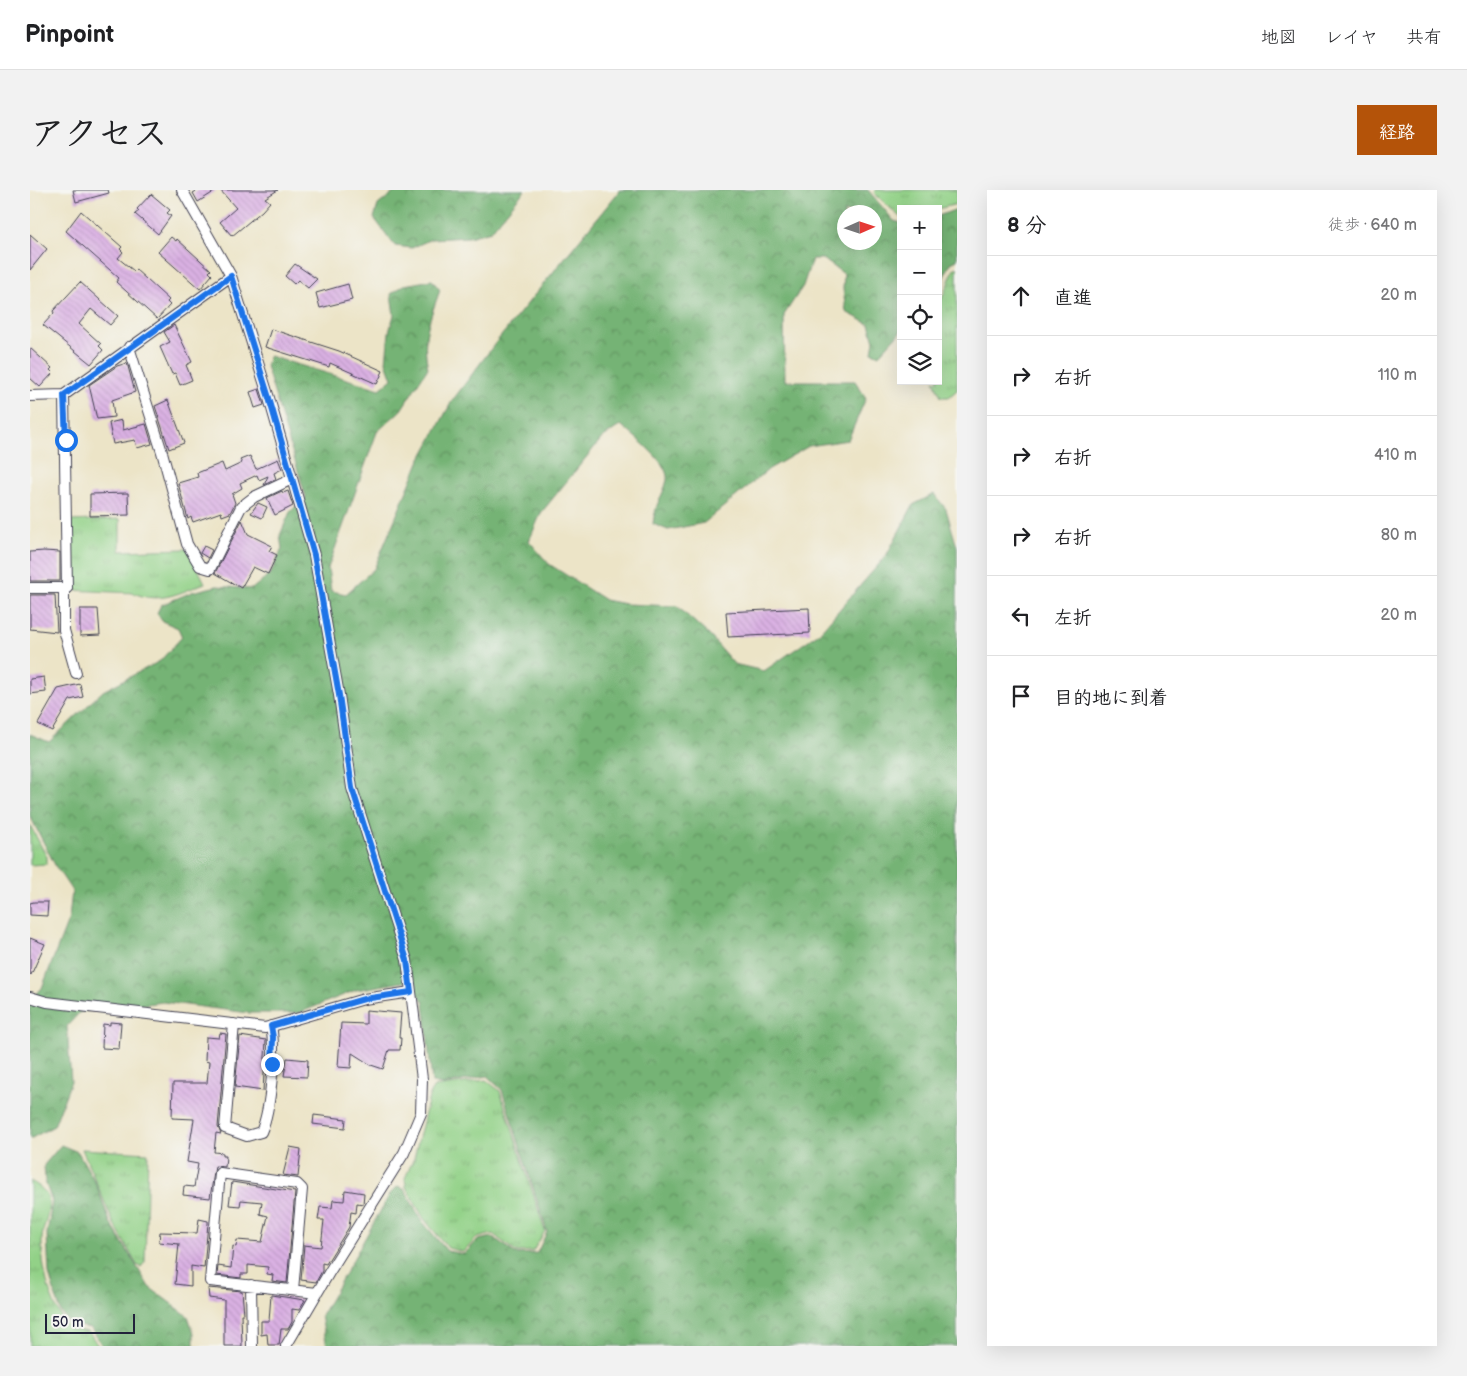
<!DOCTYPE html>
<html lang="ja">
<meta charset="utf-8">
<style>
:root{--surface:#fff;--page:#f2f2f2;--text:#202124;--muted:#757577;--line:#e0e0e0;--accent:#b45309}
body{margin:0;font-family:"Balsamiq Sans","Klee One",sans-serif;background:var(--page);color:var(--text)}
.controls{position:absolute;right:15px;top:15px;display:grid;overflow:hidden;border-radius:0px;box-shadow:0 5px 20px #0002}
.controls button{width:45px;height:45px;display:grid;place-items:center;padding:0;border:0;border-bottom:1px solid var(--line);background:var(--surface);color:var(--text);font:25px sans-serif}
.compass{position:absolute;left:807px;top:15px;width:45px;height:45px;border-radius:50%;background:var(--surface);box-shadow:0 5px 20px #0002;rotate:87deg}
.scale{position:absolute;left:15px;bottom:12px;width:90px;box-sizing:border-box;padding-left:5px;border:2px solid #22223b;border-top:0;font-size:14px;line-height:18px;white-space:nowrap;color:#22223b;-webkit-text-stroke:4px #f6f6f2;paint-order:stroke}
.stop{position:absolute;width:15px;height:15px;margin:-11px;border:4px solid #1a73e8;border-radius:50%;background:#fff}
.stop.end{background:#1a73e8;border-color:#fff;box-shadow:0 1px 5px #0008}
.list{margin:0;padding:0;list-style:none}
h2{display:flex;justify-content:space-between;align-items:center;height:65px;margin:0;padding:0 20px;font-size:21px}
h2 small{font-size:16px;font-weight:400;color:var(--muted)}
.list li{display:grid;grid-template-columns:32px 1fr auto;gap:15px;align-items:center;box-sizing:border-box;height:80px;padding:0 20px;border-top:1px solid var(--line)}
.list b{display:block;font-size:19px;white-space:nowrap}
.list em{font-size:16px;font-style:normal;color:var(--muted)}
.icon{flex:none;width:28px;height:28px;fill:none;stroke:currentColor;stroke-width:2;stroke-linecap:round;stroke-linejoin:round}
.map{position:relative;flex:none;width:927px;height:1156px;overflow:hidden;border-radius:0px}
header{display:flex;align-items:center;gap:30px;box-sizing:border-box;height:70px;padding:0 25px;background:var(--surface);border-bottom:1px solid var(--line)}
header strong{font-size:24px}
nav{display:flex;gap:28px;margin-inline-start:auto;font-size:18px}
.intro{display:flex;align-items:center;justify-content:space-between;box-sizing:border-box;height:120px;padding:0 30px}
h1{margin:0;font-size:35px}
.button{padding:12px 22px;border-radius:0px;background:var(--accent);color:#fff;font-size:18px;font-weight:700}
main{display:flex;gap:30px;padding:0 30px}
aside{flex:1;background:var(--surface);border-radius:0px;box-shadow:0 5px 20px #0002}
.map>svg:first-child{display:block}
.grass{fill:url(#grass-tufts);stroke:#5a7a61}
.forest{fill:url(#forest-crowns);stroke:#4c6a58;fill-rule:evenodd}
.building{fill:url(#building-back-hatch)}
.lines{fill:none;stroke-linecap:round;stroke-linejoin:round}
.minor-casing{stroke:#403f50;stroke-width:12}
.minor{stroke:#fff;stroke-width:10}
.route{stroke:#1a73e8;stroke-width:6}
</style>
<header>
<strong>Pinpoint</strong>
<nav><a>地図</a><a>レイヤ</a><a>共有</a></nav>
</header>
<div class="intro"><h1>アクセス</h1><a class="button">経路</a></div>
<main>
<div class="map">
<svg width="927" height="1156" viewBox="0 0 927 1156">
<defs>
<pattern id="grass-tufts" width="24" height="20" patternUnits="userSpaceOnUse" patternTransform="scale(1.25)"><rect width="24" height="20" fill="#92d187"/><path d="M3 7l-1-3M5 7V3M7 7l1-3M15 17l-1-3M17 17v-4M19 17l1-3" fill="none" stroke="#7eb375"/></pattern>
<pattern id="forest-crowns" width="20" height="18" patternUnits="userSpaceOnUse" patternTransform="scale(1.25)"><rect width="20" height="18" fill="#75b374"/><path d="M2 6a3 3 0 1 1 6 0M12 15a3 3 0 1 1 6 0" fill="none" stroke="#609160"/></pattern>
<pattern id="building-back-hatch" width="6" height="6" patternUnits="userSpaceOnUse" patternTransform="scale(1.25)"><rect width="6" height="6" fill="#dab1e3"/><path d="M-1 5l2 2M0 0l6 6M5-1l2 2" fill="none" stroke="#bb98c4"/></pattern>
</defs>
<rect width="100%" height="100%" fill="#f6f6f2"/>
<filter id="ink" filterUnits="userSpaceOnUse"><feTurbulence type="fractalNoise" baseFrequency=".02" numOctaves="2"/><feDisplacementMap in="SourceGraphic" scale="10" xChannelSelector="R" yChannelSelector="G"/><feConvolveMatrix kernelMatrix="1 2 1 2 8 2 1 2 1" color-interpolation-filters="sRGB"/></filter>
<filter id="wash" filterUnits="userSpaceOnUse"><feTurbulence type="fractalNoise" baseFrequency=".0096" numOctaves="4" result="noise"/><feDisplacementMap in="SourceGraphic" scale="20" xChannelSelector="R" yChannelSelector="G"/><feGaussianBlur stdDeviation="1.12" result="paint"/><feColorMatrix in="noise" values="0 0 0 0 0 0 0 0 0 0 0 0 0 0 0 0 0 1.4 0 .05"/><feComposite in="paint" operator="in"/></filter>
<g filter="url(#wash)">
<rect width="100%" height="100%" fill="#ece4c7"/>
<path class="grass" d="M845,0H927V14L908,19H871V28L844,3Z
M927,77V200L919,207H911L904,191H908V118L924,79Z
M90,329V361L156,359L159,361L175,393C152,402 129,415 104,403L39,400V331Z
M0,635L17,667V674L0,675Z
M456,890L470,901L515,1041L503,1061L486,1062L463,1044L447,1048L433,1062L418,1058L394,1029L376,997L375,988L384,968L400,903L404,897Z
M52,959L118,963L115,1072L111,1077L107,1075L83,1032Z
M0,991C9,995 18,1002 19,1013C19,1025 13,1037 12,1048C11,1078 20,1116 40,1139L59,1142L68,1156H0Z"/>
<path class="forest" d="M367,0H495L461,41L439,47L401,49L382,58L365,56L344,28L348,15Z
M590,0H838L864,31L871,33V141L849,165L842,162L844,151L839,134L816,122L813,99L814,84L793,69H782L773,96L754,125L755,191H825L836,208L818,250L779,256L739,279L674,333L638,340L623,334C625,312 633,307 637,290C640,273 603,246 591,235L572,248L511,323L499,351L519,374L575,410L595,414L647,416L680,446L704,474L734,481L789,443L856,366L883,315L904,304L916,319L927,357V1156H297L291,1126L360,1004L368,996L375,1000L392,1031L417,1061L434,1064L448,1050L463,1047L486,1064L507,1063L517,1042L472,900L457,886L412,895L402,893L394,812L378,791L326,800L269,823H219L133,812L50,822L37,836L41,891L24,936L0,949V811L12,798L39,728L42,701L26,677L0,626V544L19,552L73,501L130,471L152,447L148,438L132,431L127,423L131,415L162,402L187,396L222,399L241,383L252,359L250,345L260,322L276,307L236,176L239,166L350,199L362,189L356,172L359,142L364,125L361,104L374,95L402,90L410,100C400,129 391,147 398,178L371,220L347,242L298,378L301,401L316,404L344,379L389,272L422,211L467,151ZM814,22H844V52H814Z
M927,19V70L921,73L908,98V26Z
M31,955L48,962L66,994L80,1032L119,1097L158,1126L164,1144V1156H72L61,1138L42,1135L31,1123L19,1084L17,1044L22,1012L15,991L14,975Z"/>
<g id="blocks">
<path class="building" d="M43,0H78L79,3L46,12Z
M168,0H187L168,12L163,3Z
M190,0H248L235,8L240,12L232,21L202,46L190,32L206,18Z
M121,4L140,20L137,23L141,26L128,44L105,24L109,21L107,19Z
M51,21L92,57L90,59L93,62L88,68L104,81L105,79L139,110L137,112L140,115L127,129L86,92L89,88L36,41Z
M0,44L17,59L0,80Z
M141,47L146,51L147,49L181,80L179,82L182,85L170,99L128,62Z
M265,74L287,89L278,98L268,90L264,94L255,86Z
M50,92L88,126L80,135L61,119L49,134L71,154L69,156L73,160L61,174L13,135L24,123L23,121Z
M318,94L322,110L290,118L286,103Z
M144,135L162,172L156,175L162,190L150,195L145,183L142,184L130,157L140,152L134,142Z
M241,139L309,161L353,181L347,194L300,173L299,177L235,157Z
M0,158L22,178L20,180L23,183L10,197L0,188Z
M97,173L105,202L82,210L84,227L67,229L59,195L87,176Z
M229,199L234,215L225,218L220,202Z
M138,210L154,253L139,259L125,216Z
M92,230L93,240L116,234L122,254L107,258L105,250L83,254L79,233Z
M220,266L226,279L248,269L252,279L244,283L246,289L234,295L238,286L229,290L227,285L210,293L212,298L202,304L205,313L200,323L192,326L191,322L163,332L161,327L158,329L148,293L168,287L167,283L192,273L195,281L212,273L210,270Z
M252,301L253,303L258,301L263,316L245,325L237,308Z
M98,303L99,325L60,326V304Z
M228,313L237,317L232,328L221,323Z
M212,330L218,344L242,356L239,361L247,365L238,384L223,377L211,398L185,383Z
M174,356L182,360L178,368L170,363Z
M14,361L30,362V391H0V362Z
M0,405H25L27,442L0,439Z
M779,418L780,443L698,447L696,422Z
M50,419H68L70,445L50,446Z
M14,487L16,502L0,504V489Z
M50,494L53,507L40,510L22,541L8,534L28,499Z
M4,712H18L17,726L0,725V713Z
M0,748L15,754L1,785L0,784Z
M336,820L371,823L369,848H371L370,860H359L353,879L341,875L322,863L321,878L308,877L311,833L336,834Z
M80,832L91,833L89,859L72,858L73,834L80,835Z
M190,843L196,844L188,937L191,944L186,943L184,962L193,963V966H196L195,977L185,976L180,1008L153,1005L154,996L164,997L168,974L157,972L164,929L142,928L143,893H177L179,872L175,871L176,847L189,848Z
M210,846L236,850L233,901L205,897Z
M257,868L278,870L277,887L254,886Z
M284,925L316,929L315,938L283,934Z
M260,957L271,959L268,987L253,985Z
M202,992L265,1002L257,1093L242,1091L243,1085L237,1084L238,1077L218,1075V1084H211V1088L187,1085L188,1076L201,1078L203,1056L206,1057L207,1050L232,1052L238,1026L230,1024L232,1012L211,1010L210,1016L199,1015Z
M315,1000L334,1003L333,1014L327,1013L326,1023L321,1022L319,1037L296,1074L292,1073V1081L286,1092L271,1090L274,1055L291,1057L294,1030H288L290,1017L302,1018L303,1010L314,1011Z
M169,1029L178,1031V1033L174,1078L161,1076V1096L145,1094L149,1054L129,1052L130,1042L167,1043Z
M178,1098L212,1101L214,1124H211L212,1156H194V1110L179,1108Z
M241,1105L275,1110L269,1120L262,1119V1132L258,1139H251L249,1155H238L237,1144L231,1145V1131H239Z"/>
</g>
</g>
<g filter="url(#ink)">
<use href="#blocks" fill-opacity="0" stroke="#403f50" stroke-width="1"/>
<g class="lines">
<g class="minor-casing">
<path id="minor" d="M152,0L201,86L239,208L284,365L309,505L322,598L377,770L392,889L391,923L374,963L300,1081L256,1156
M99,157L132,262L157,354L170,376L180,379L211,317L224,307L262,289
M0,206L34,205L201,86
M0,398H37L34,205
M34,398V440L46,483
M0,807L17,812L235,838L334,809L381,802
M204,834L195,938L217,946L231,942C241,919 246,861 241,836
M221,1095L222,1156
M263,1100L272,999L267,994L190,983L180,1091L287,1103"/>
</g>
<use href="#minor" class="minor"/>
</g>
</g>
<g class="lines" filter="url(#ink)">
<path class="route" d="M36,250L34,205L201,86L239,208L284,365L309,505L322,598L377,770L381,802L334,809L241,836L243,847L242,874"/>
</g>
</svg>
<div class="controls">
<button>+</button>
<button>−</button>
<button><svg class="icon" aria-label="locate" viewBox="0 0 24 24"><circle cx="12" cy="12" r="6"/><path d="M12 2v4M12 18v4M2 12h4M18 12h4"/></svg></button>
<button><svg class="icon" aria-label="layers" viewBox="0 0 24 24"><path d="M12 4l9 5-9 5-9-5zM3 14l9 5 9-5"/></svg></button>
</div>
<svg class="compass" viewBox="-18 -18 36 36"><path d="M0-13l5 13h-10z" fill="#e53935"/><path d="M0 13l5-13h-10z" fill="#757577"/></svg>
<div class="scale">50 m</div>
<div class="stop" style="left:36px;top:250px"></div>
<div class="stop end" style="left:242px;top:874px"></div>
</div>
<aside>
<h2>8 分<small>徒歩 · 640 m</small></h2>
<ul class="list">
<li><svg class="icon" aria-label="ahead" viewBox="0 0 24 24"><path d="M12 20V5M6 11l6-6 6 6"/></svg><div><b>直進</b></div><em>20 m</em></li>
<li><svg class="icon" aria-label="right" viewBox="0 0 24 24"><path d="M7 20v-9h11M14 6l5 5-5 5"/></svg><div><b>右折</b></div><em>110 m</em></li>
<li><svg class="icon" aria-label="right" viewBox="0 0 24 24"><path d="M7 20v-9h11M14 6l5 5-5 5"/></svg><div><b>右折</b></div><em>410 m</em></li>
<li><svg class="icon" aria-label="right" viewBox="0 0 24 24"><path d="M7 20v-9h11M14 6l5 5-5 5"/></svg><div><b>右折</b></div><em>80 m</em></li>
<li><svg class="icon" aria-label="left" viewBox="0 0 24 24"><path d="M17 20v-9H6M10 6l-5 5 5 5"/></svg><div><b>左折</b></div><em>20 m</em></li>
<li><svg class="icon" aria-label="arrive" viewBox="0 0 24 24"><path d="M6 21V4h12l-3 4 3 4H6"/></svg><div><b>目的地に到着</b></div></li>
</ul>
</aside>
</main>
